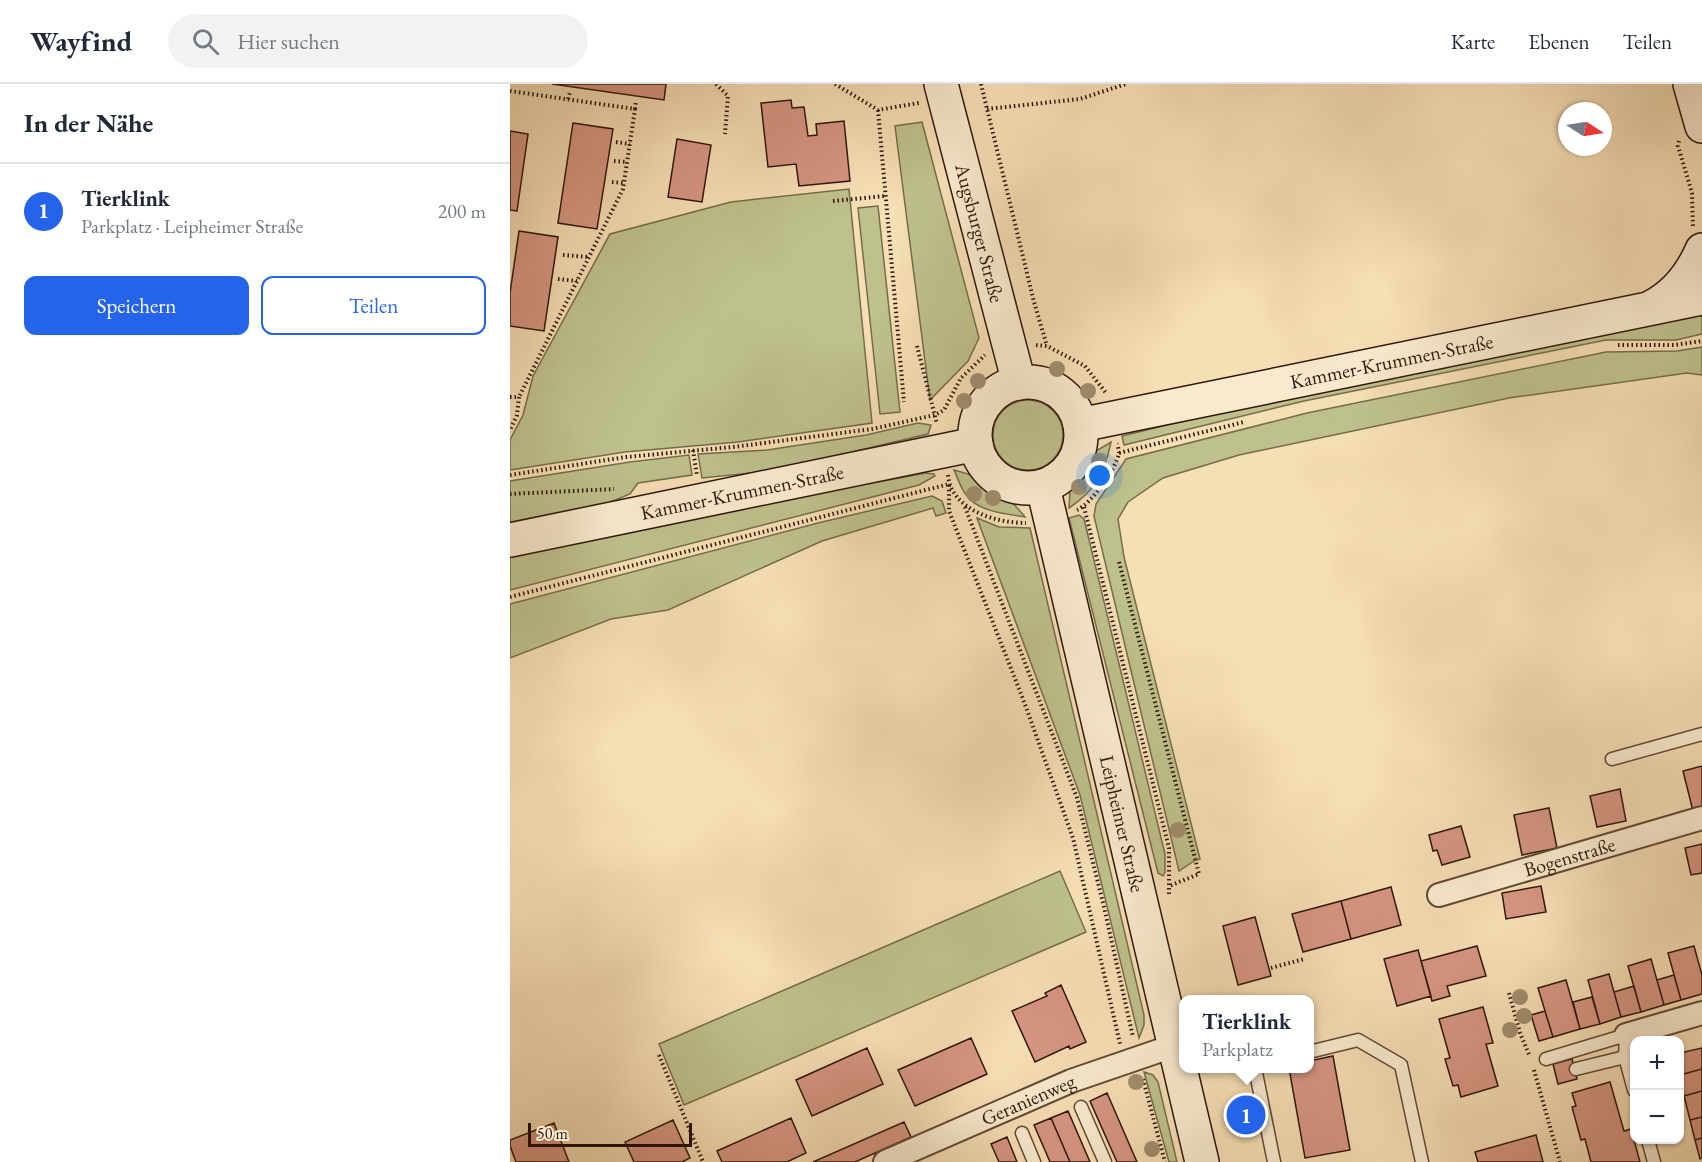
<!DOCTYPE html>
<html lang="de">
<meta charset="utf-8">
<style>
:root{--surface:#fff;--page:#f2f2f3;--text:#1f2937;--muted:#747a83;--line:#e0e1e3;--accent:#2563eb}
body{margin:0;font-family:"EB Garamond",serif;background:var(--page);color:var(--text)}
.controls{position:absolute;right:18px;bottom:18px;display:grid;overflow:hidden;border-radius:12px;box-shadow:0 2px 4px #0004}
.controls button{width:54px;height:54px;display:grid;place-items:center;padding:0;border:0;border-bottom:2px solid var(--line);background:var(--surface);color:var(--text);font:30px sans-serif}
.compass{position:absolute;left:1048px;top:18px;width:54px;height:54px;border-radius:50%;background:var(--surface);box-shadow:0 2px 4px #0004;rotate:102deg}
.scale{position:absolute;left:18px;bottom:15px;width:164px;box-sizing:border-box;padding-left:6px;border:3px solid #2f1609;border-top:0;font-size:16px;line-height:21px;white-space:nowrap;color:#2f1609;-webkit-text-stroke:4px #f9eacf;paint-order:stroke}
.you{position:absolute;left:590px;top:392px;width:21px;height:21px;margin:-15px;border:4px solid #fff;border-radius:50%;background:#1a73e8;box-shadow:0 0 0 9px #1a73e833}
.badge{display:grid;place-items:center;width:39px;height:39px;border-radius:50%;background:var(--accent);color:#fff;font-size:20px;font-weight:700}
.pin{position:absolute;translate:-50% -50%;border:3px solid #fff;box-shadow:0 2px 6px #0006}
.popup{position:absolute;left:669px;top:911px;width:135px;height:78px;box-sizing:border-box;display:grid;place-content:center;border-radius:12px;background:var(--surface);filter:drop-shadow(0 2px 4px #0005);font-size:20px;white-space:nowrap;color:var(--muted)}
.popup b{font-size:22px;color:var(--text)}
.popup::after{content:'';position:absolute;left:50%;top:100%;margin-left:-12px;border:12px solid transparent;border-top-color:var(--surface)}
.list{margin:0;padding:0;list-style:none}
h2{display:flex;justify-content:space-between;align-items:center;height:78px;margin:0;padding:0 24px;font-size:26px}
h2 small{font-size:20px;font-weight:400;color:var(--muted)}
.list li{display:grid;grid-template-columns:39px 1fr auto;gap:18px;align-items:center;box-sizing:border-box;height:96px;padding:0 24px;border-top:2px solid var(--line)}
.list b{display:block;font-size:22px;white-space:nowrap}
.list p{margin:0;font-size:20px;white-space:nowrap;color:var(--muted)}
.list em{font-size:20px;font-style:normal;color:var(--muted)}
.actions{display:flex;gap:12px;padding:18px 24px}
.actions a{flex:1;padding:14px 0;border:2px solid var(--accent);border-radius:12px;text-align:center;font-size:21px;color:var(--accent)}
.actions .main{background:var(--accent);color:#fff}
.icon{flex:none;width:33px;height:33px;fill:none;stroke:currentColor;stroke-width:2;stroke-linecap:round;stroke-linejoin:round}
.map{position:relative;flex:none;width:1192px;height:1078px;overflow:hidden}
header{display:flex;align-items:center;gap:36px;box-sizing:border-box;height:84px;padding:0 30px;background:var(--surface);border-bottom:2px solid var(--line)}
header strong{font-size:28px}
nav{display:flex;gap:33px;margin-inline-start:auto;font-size:21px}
.search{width:420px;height:54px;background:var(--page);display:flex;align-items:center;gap:15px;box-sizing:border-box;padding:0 21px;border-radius:33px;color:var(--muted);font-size:22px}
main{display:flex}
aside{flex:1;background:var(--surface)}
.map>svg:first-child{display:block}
.green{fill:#bec18c;stroke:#766c4a;stroke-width:1.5}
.building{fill:#d69582;stroke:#2f1609;stroke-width:1.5}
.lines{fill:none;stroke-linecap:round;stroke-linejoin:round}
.lane-casing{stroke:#614834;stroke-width:15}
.street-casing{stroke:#614834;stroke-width:26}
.secondary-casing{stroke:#2f1609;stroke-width:36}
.path{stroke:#2f1609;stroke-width:4;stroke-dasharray:1.5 3;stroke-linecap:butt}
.lane{stroke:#f9eacf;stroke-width:12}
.street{stroke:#f9eacf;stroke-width:22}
.secondary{stroke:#f9eacf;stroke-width:33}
.tree{fill:#a08c6c}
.labels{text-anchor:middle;stroke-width:4.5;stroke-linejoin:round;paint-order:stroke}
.street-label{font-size:20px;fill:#2f1609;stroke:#f9eacf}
</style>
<header>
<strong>Wayfind</strong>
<div class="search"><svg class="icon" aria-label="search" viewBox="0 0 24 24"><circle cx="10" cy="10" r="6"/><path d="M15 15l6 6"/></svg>Hier suchen</div>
<nav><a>Karte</a><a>Ebenen</a><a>Teilen</a></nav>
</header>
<main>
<aside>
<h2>In der Nähe<small></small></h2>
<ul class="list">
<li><span class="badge">1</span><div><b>Tierklink</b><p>Parkplatz · Leipheimer Straße</p></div><em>200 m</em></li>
</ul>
<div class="actions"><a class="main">Speichern</a><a>Teilen</a></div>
</aside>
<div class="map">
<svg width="1192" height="1078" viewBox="0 0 1192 1078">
<rect width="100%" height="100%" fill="#f6deb5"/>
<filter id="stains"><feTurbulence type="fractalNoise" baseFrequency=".00333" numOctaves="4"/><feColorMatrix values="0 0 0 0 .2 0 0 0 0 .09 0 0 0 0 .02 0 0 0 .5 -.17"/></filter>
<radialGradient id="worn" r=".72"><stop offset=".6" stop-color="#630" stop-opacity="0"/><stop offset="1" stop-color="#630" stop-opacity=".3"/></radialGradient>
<path class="green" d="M412,38L469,254L458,277L420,316L385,42Z
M339,105L362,339L228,358L115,368L0,386V356L13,331L23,292L100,150L221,118Z
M368,122L390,328L370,330L348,124Z
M1192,230V250L1166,256H1096L794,317L614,361L612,352L792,308Z
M1192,263V291L1177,289L999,314L729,371L653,394L618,418L608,435L614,473L690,775L684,777L669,787L584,432L586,420L616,375L797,329L1096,268L1167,267Z
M483 351a35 35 0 1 1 70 0a35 35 0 1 1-70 0Z
M408,339L421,341L418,350L261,387L192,394L188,370L257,366L356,351Z
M601,358C595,388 585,407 559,424L560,406L586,367Z
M179,371L182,391L128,399L120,410L76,428L0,443V397L120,378Z
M444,386C477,394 494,407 515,433C497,430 469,428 457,412C451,405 448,395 444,386Z
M416,389L424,390L425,392L409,401L0,506V470L236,422Z
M422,412L432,417L436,429L426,432L423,424L312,457L158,526L101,535L0,574V520L308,439Z
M569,431L574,435L655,770V788L653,792L648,789L559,434Z
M467,434L489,443L520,444L634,931V941L629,954L570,711Z
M550,787L576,848L174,1021L149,960Z
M634,988L643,991L648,998L667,1078H659Z"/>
<path class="building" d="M42,0H156L154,16Z
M281,16L282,24L294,23L298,52L307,51L306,40L334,37L340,97L289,102L286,80L258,83L251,19Z
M63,39L103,45L87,145L48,139Z
M0,47L18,50L7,127L0,126Z
M167,55L201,61L192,118L158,113Z
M9,147L48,153L34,247L0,242V209Z
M1192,682V725L1183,727L1173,687Z
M1110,705L1116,737L1087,743L1080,712Z
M1039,724L1047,764L1012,771L1004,731Z
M951,742L960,773L932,781L927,766L923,767L919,751Z
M1192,760V789L1181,791L1175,764Z
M1031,802L1036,828L996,835L992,809Z
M881,803L891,841L841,855L831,817Z
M831,817L841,855L793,868L782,830Z
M745,833L761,892L728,901L713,842Z
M967,862L976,892L937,902L940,912L922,917L911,877Z
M1184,862L1192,891V910L1171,916L1158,869Z
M908,866L921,912L887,922L874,875Z
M1141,875L1154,921L1131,928L1118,882Z
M1099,890L1111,933L1090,940L1078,896Z
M1164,891L1171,916L1154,921L1147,896Z
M1056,896L1070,945L1043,953L1028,904Z
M551,901L576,958L560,965L559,962L525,978L502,927L537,912L535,909Z
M1124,902L1131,928L1111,933L1104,908Z
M1082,913L1090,940L1070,945L1063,918Z
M973,923L983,959L976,960L988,1002L951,1013L948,1001L943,1002L935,975L940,974L929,935Z
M1035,927L1043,953L1029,957L1021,931Z
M461,954L477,990L405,1022L388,986Z
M357,964L373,1000L302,1032L286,996Z
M1192,964V985L1170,991V969Z
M823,972L840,1066L795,1074L779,984H799V977Z
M1062,975L1067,995L1048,1000L1043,980Z
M1192,985V1007L1174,1012L1170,991Z
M1100,998L1114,1047L1121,1045L1130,1078H1081L1075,1055L1071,1056L1062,1023L1066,1022L1062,1009Z
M1192,1007V1033L1180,1036L1174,1012Z
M597,1009L627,1078H607L580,1017Z
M558,1027L580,1078H560L541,1034Z
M1192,1033V1054L1185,1056L1180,1036Z
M281,1034L296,1069L277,1078H212L207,1067Z
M541,1034L560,1078H540L524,1041Z
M163,1036L180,1074L172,1078H124L115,1058Z
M394,1038L401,1053L345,1078H303Z
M44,1039L59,1078H6L0,1062V1056Z
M1026,1051L1033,1078H968L965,1068Z
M497,1053L507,1078H489L481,1060Z
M1192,1054V1074L1190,1075L1185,1056Z"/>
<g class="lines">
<g class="lane-casing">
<path id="lane" d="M1102,675L1192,650
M799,968L848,956L891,981L912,1078
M1036,975L1116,951L1115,973L1124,1006
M745,984L764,1078
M1066,985L1115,973
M571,1023L595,1078
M512,1049L524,1078
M1138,1056L1144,1078"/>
</g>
<g class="street-casing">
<g id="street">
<path id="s1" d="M929,811L1192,734"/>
<path d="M1116,951L1192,929"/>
<path id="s2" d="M375,1078L561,997L666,961"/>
</g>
</g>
<g class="secondary-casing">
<g id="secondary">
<path id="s3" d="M431,0L509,299"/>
<path d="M1180,0L1192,42"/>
<path d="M1142,223C1165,211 1182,189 1192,166"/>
<circle cx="518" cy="351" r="53"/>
<path id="s4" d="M570,341L1192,214"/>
<path id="s5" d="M533,403L692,1078"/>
<path id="s6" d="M0,456L466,360"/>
</g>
</g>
<path class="path" d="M206,0L218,12L215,50
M325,0L368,26L409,19
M471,0L524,218L537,262
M0,7L125,25L113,105L9,313
M58,15L60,8
M125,25L126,17
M477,25L570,15L616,0
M368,26L394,318
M1169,57L1168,62L1182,109L1183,143
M106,58L120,60
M104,77L117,78
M102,98L114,99
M323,117L375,112
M53,171L79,173
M48,195L67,197
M526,261L537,262L575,282L596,309
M1108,261H1164L1192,257
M407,262L427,340
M0,313H9L7,331L0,346
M183,366L187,392
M609,369L734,338
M0,391L116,373L223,363L362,345L425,331L434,326L451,294L475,271
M438,391C441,426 486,439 516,439
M0,410L104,405
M455,423L567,714L594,823L623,953
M574,423L659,764V811
M567,426C581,420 606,385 609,369C609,368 608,361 607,360
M609,478L689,790L659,802
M0,513L439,400V427L513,615L563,754L610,960
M761,884L794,875
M999,909L1010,949L1020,973
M149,971L193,1078
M1024,986L1050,1078
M633,995L655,1078"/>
<use href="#lane" class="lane"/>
<use href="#street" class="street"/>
<use href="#secondary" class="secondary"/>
</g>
<g class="tree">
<circle cx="547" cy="285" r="8"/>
<circle cx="468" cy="297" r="8"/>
<circle cx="578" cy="307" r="8"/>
<circle cx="454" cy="317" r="8"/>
<circle cx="589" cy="377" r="8"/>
<circle cx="569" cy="403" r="8"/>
<circle cx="464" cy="410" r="8"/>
<circle cx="483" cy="414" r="8"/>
<circle cx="668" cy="746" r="8"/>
<circle cx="1010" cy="913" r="8"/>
<circle cx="1014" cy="932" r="8"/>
<circle cx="1000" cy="946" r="8"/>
<circle cx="626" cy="998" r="8"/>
<circle cx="642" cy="1065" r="8"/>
</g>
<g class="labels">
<g class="street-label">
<text dy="7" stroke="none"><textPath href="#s3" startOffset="154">Augsburger Straße</textPath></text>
<text dy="7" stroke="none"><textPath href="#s4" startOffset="318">Kammer-Krummen-Straße</textPath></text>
<text dy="7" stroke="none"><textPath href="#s6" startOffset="237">Kammer-Krummen-Straße</textPath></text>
<text dy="7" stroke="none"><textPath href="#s5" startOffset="346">Leipheimer Straße</textPath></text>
<text dy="7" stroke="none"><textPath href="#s1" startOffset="136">Bogenstraße</textPath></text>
<text dy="7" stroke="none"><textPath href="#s2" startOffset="156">Geranienweg</textPath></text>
</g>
</g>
<rect width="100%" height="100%" filter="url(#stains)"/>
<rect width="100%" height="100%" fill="url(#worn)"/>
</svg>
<div class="controls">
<button>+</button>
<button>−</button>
</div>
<svg class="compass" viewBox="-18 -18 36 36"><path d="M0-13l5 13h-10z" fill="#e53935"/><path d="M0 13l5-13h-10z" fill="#747a83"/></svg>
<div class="scale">50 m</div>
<div class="you"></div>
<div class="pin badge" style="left:736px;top:1031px">1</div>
<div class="popup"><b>Tierklink</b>Parkplatz</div>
</div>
</main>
